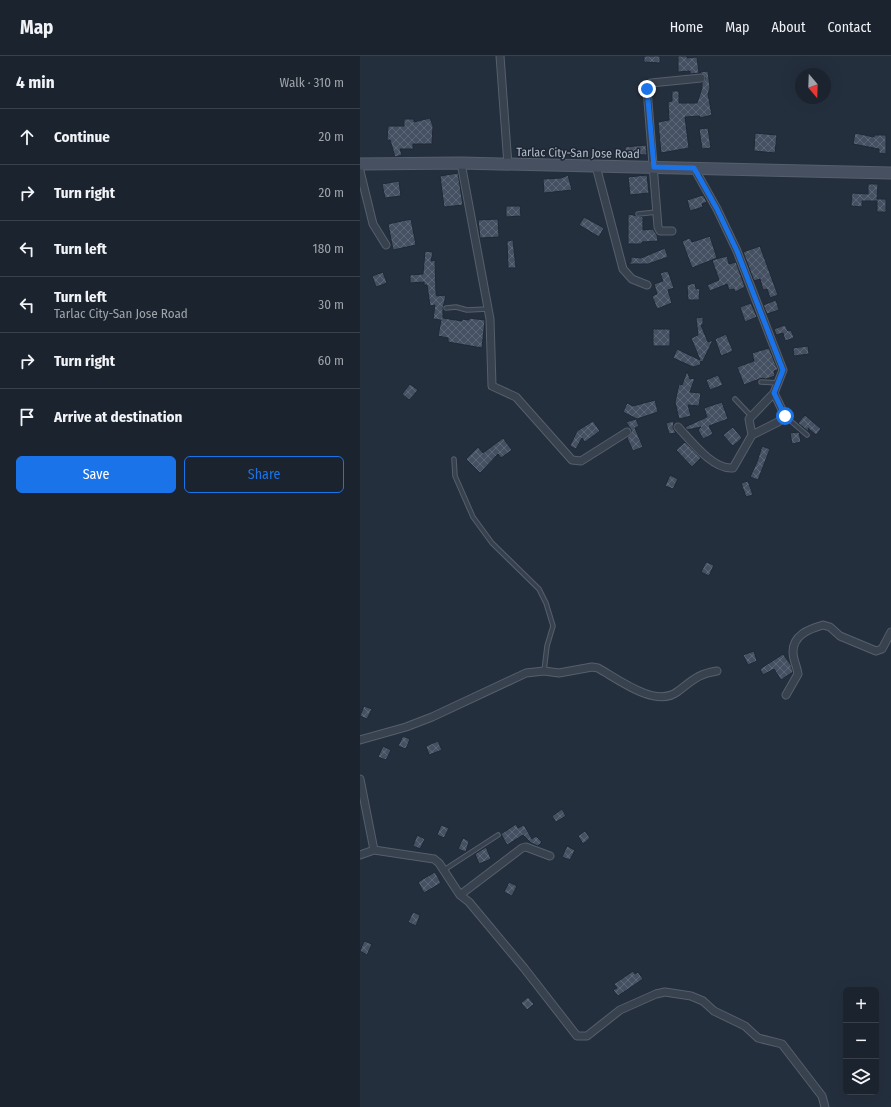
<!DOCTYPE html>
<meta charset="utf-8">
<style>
:root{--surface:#1b232e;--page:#282f3a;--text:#f1f3f6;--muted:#a0a4aa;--line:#39404a;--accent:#1a73e8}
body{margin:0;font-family:"Fira Sans Condensed",sans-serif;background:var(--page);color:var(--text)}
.controls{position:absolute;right:12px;bottom:12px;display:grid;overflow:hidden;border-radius:6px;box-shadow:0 4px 16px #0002}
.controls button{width:36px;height:36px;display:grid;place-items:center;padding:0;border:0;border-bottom:1px solid var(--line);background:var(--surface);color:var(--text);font:20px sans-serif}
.compass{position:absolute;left:435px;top:12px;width:36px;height:36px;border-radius:50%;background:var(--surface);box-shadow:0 4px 16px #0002;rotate:161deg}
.stop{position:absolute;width:12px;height:12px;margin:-9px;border:3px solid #1a73e8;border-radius:50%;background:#fff}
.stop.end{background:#1a73e8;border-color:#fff;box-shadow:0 1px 4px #0008}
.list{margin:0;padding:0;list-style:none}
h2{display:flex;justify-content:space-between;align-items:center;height:52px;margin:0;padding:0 16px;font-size:17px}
h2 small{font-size:13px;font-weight:400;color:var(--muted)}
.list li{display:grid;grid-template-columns:26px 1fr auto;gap:12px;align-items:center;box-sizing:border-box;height:56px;padding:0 16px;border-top:1px solid var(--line)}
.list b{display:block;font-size:15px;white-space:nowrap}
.list p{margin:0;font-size:13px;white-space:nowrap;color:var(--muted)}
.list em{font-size:13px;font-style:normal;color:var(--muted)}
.actions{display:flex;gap:8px;padding:12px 16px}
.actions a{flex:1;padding:9px 0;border:1px solid var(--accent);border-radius:6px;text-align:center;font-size:14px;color:var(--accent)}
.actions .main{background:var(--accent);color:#fff}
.icon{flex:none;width:22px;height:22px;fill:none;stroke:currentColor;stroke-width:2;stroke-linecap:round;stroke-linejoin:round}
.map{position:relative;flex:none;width:531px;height:1051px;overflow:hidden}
header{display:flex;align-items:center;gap:24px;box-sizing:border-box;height:56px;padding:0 20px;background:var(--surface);border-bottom:1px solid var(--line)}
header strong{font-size:19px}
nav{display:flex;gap:22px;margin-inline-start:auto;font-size:14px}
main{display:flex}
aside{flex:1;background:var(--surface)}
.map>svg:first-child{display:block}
.building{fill:url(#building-cross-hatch);stroke:#1f2835}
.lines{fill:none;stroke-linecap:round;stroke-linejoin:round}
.service-casing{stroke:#565f6c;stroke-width:5.5}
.minor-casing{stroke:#565f6c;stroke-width:9}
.secondary-casing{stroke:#565f6c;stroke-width:13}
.service{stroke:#38414e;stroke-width:3.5}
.minor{stroke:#38414e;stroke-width:7}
.secondary{stroke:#465061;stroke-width:11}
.route{stroke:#1a73e8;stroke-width:5}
.labels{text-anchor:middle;stroke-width:3;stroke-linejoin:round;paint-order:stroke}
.street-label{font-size:12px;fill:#b4bcc9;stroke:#1d2633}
</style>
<header>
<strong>Map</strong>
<nav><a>Home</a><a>Map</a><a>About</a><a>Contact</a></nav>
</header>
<main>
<aside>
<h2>4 min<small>Walk · 310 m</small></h2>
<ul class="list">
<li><svg class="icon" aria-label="ahead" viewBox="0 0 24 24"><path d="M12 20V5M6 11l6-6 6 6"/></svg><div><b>Continue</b></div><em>20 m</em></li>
<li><svg class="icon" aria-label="right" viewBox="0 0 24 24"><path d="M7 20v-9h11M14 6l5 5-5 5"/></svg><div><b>Turn right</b></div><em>20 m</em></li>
<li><svg class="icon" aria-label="left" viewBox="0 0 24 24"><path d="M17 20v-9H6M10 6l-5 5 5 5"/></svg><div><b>Turn left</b></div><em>180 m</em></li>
<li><svg class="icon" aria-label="left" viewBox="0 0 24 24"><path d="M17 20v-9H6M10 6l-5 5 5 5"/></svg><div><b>Turn left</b><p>Tarlac City-San Jose Road</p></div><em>30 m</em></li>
<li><svg class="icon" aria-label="right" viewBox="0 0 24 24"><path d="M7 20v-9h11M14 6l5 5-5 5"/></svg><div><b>Turn right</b></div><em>60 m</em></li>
<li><svg class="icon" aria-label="arrive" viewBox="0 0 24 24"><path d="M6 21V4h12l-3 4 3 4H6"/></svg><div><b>Arrive at destination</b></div></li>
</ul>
<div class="actions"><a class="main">Save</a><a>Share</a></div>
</aside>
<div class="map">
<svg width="531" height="1051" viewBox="0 0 531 1051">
<defs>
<pattern id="building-cross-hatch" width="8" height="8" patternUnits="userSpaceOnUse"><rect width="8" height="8" fill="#455162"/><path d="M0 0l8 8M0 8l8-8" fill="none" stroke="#5d6877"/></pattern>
</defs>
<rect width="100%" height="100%" fill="#242f3e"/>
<path class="building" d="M284,0H300V7L284,6Z
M318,0H327V2L337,1L339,17L330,18V15L318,16Z
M348,15L350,32L348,38L352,59L340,62V60L325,61L329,92L301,97L298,66L309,64L308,46L312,45V35H319V47H337L342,32V27L346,22L340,16Z
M70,62L73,70L72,88H53V93H40L42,99L35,101L30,84H27L28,70H44V63H54V66Z
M348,72L351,92L342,93L339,73Z
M395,77L417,79L415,97L394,95Z
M495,77L514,81V79H526V98L519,97V93L493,88Z
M286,89L287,99L265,98V91Z
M98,117L103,149L84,151L80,120Z
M208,119L212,134L184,137L183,123L201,122Z
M287,119L289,137L270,139L268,121Z
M39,125L41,140L25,142L22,128Z
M508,128H518L517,143H526V156H517V145H502V151L491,150L492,137L508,138Z
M343,139L347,146L342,148L343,151L330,155L327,144Z
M146,150H160L161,160L146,161Z
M268,158L283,161V174L293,173L297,179L298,185L282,186V188H268Z
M224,161L244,172L239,181L219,169Z
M51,163L56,189L33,194L28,168Z
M138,163L139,181L120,182L118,164Z
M350,180L357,202L332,212L322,185L330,182L332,186Z
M153,184L156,212H148L147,185Z
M400,190L418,239L410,242L407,233L403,234L400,223L394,225L383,196Z
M305,192L308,201L288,208H267L271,206V201L281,202Z
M65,195L73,196L71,205L75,204L76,238L77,240L86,239L83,252V262L102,265V263L109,264V262L125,264L122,292L88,286V282L78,280L81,264L73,263L75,249L70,250L67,229H64V226L50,227V219L63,218Z
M367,200L369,208L376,206L385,231L375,236L374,233L369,234L367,228L350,235L347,229L359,224L352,204Z
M308,215L314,232L308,234L312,247L297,253L292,240L297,238L294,228L303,225L300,217Z
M23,216L27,227L16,231L12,220Z
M335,227L336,233L340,232L339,244H328L327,229Z
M416,244L419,254L407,258L403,249Z
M391,247L397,261L385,266L380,251Z
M343,261V269H341L348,286L353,284L342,307L341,305L340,309L333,311L313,302L317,293L340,304L331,282L338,279L336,262Z
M425,269L428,275L431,274L434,282L425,285L423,277L416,279L414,273Z
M293,273H310V290H293Z
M366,278L373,295L361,300L355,283Z
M448,290L449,298L434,300L433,292Z
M409,292L418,314L414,315L415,320L406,323L402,322L384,329L377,311L394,305L392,297Z
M327,315L330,323L335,322L330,336L341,337L339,350L328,349L331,360L319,363L315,346L319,328L322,329Z
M358,319L363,329L350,334L346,324Z
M50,328L58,334L49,344L42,338Z
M295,344L298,356L277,363L263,356L267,347L273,350Z
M362,346L368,363L349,370L353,378L343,383L338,374L341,371L327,374L325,371L347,361L344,352Z
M445,359L461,373L456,379L448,372L449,376L438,367Z
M276,363L279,370L275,372L283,391L273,395L267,382L272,375L266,366Z
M233,365L240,375L225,386L222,382L216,393L210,390L217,375Z
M314,365L313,372L316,377L309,378L306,367Z
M373,371L382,382L373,390L363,379Z
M439,376L441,386L432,388L430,377Z
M143,382L152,394L141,402L138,398L120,417L106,403L118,391L123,397Z
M325,386L341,402L332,411L316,394Z
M402,390L410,393L398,424L390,421L397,406Z
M310,419L318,423L313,433L305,430Z
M388,425L393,439L386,441L381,427Z
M346,506L354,509L349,520L341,516Z
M394,595L397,605L388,609L383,599Z
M423,598L431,609L433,616L421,624L414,613L403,619L400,613Z
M4,650L12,653L7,663L0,660Z
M43,680L50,683L46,693L38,690Z
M78,685L82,694L69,699L66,690Z
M23,690L31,694L26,704L18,701Z
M202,753L206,760L196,766L192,760Z
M156,768L158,772L164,769L172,783L176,780L182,786L178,790L171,787L163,779L147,789L141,778Z
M81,769L89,772L84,782L77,779Z
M225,775L230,782L223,788L218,780Z
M57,779L65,783L60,793L53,790Z
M103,782L109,785L106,796L98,793Z
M207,790L215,794L210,804L202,801Z
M126,791L131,803L119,808L115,798Z
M75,816L81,827L64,837L58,826Z
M149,826L157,830L152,840L144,836Z
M53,856L60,859L56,870L48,866Z
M4,885L12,888L7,899L0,895Z
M273,915L275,918L278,916L283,923L258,940L253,934L257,932L254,928Z
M168,941L174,948L167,954L161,947Z"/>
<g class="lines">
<g class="service-casing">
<path id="service" d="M278,158L297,156
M86,252L96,251L107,254L128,253
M401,326L418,327
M375,343L391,360
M425,360L447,379
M94,403L95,420L113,461L132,487L179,533L186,547L193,570L187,590L184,615
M84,814L138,779"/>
</g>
<g class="minor-casing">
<path id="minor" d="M140,0L148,109
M101,107L130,263L132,330L156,341L212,404L221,405L267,376
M236,110L263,213L272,223L287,229
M0,115L13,168L26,189
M312,175H300L298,171L287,33L291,27L341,22
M318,371C331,385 353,414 373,412L392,379L418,366L425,360L414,337L423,314L377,195L357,153L334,112
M392,379L389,363L414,337
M426,639L438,618C437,610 433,604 433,596C433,579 449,573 463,569L470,571L480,580L516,595L522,593L531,576
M0,684L46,671L72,661L166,617L184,615L199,617L232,611L238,612C258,623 295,652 317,636C332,625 337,618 357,615
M0,723L14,794
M0,799L14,794L74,803L79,807L100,839L109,846L164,912L217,980H227L260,954L296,938L305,936L331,940L343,945L354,955L385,970L398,982L422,988L462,1040L465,1051
M100,839L162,792L166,791L190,800"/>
</g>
<g class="secondary-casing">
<path id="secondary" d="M0,108L101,107L531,117"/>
</g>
<use href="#service" class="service"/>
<use href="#minor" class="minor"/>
<use href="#secondary" class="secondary"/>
</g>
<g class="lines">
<path class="route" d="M287,33L294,111L334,112L357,153L377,195L423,314L414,337L425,360"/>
</g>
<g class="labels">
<g class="street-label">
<text transform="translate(218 97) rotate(1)" y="4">Tarlac City-San Jose Road</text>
</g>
</g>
</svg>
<div class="controls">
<button>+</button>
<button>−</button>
<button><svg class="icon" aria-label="layers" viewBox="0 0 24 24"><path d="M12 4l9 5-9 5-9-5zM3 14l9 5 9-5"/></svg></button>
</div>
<svg class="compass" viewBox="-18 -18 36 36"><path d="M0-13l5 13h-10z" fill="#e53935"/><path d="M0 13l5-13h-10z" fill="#a0a4aa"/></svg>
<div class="stop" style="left:425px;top:360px"></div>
<div class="stop end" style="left:287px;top:33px"></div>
</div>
</main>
